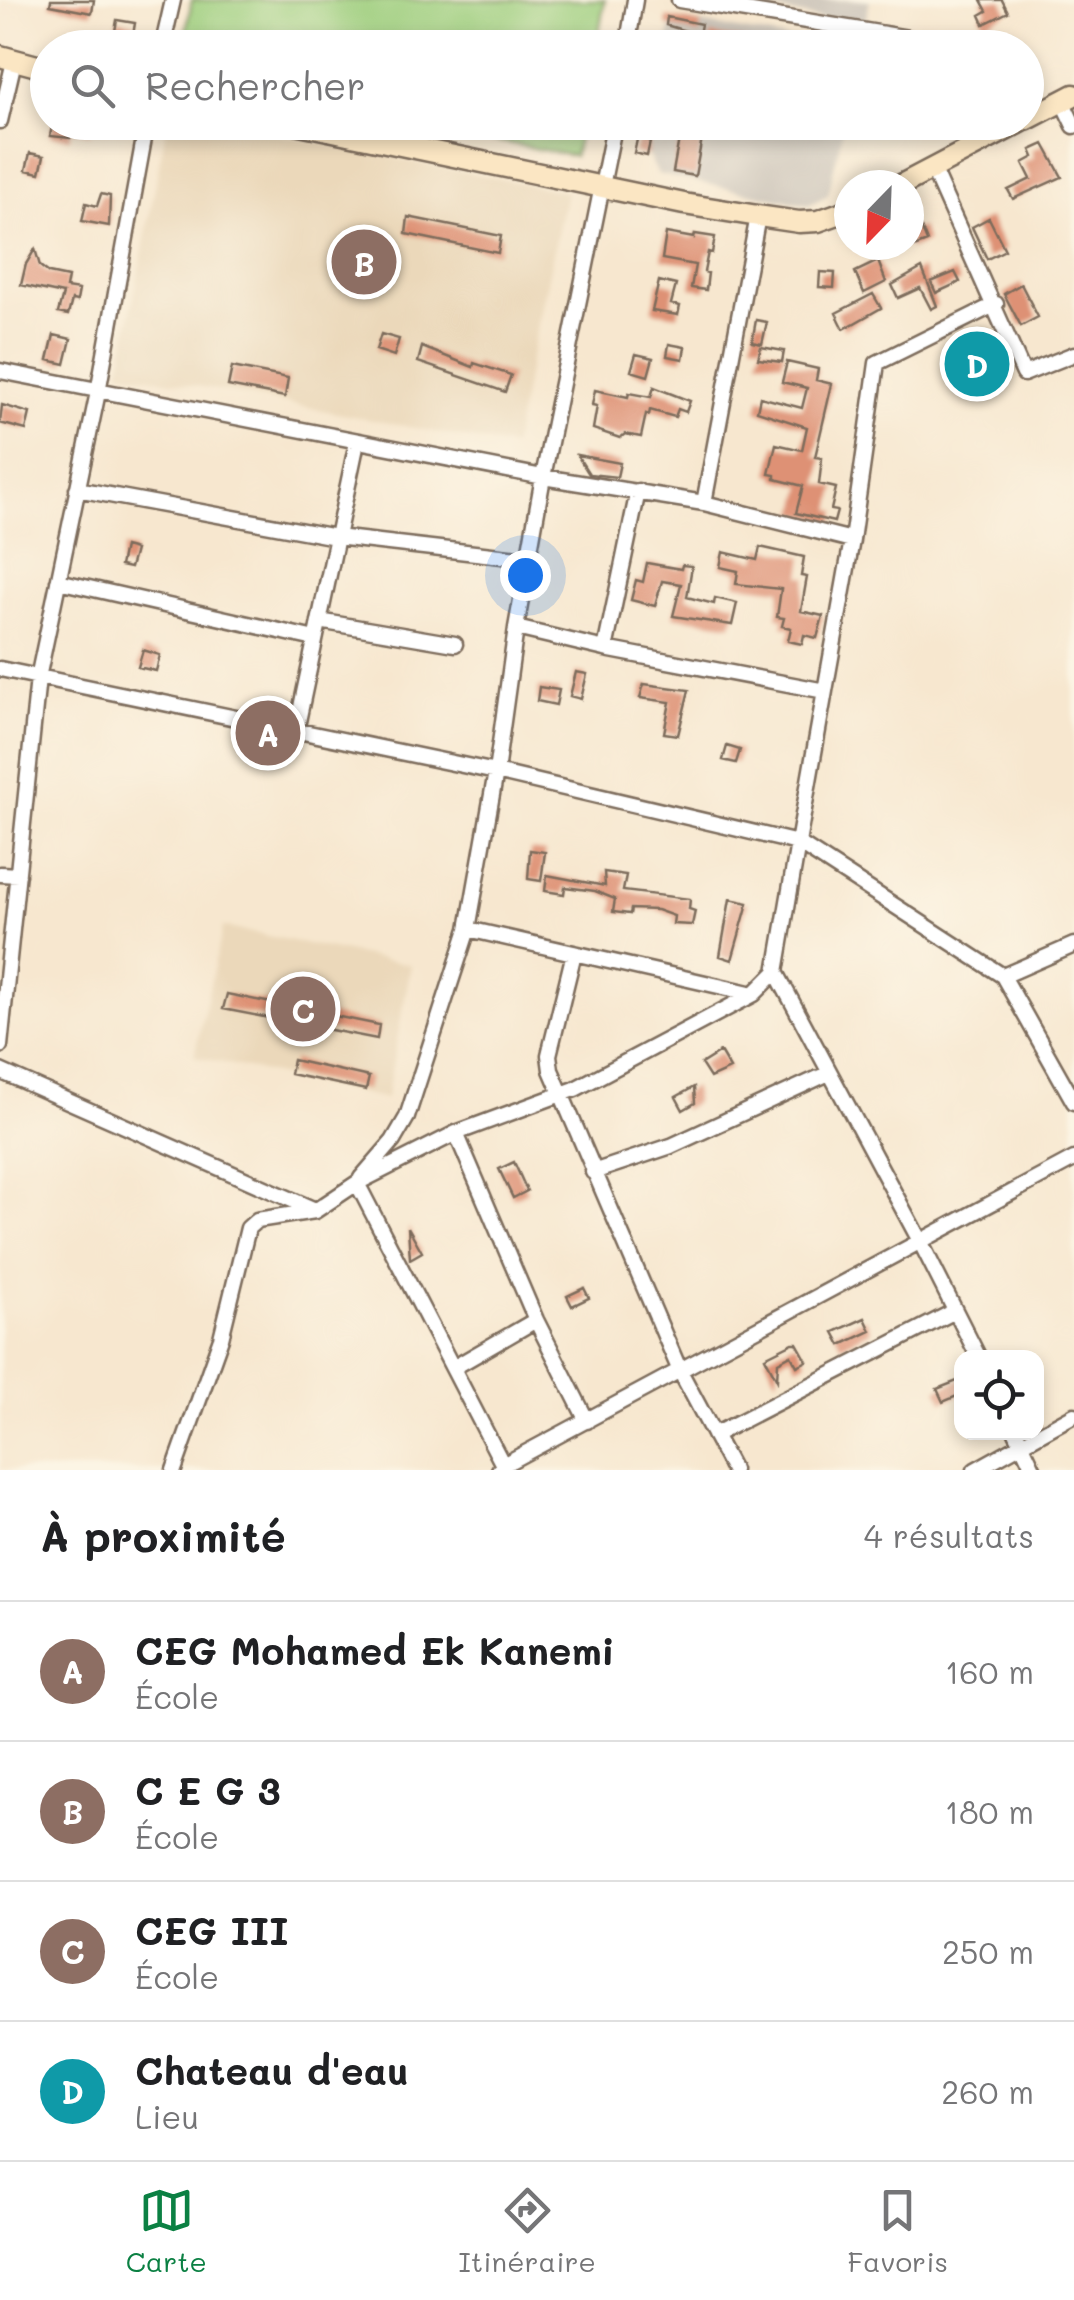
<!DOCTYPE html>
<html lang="fr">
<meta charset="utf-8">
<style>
:root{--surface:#fff;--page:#f2f2f2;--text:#202124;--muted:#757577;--line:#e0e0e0;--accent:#0b8043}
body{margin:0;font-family:Mali,sans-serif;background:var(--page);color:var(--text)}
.controls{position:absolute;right:30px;bottom:30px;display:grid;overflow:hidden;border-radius:20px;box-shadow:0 5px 15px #0003}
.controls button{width:90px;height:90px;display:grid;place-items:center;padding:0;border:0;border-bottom:2px solid var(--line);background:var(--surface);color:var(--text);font:50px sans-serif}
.compass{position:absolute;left:834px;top:170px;width:90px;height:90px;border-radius:50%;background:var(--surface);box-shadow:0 5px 15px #0003;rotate:203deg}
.you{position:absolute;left:525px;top:575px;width:35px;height:35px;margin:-25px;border:8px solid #fff;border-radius:50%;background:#1a73e8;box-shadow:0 0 0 15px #1a73e833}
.badge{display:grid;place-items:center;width:65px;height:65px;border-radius:50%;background:var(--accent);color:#fff;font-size:32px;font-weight:700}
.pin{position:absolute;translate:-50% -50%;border:5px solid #fff;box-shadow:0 2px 10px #0006}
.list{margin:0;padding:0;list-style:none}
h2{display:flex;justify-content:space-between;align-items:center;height:130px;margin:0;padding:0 40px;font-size:42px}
h2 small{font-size:32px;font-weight:400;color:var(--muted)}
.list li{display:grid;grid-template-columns:65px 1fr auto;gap:30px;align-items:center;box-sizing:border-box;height:140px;padding:0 40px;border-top:2px solid var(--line)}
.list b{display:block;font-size:38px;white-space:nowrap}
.list p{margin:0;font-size:32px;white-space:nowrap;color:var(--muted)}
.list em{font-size:32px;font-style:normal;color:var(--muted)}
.icon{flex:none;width:55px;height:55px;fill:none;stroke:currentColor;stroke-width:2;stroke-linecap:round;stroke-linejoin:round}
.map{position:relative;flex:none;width:1074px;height:1470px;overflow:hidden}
.search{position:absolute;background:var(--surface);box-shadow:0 5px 15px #0003;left:30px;right:30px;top:30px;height:110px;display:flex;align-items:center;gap:25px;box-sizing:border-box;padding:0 35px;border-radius:55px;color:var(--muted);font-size:38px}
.sheet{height:690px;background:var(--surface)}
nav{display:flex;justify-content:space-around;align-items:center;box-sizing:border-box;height:140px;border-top:2px solid var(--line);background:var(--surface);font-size:28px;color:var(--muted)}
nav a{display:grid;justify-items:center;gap:5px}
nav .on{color:var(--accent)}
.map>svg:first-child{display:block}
.built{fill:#ebd8ba}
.industrial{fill:#cbc3b8}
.green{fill:#9bcd7c;stroke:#6b7c4d;stroke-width:2.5}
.building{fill:#de9174}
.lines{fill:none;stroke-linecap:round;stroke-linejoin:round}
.street-casing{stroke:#7d6c5c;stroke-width:19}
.secondary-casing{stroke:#7d6c5c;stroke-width:25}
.street{stroke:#fff;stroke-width:14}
.secondary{stroke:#fbe6c3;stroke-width:20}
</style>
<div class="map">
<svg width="1074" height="1470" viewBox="0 0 1074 1470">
<rect width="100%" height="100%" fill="#fcf5e5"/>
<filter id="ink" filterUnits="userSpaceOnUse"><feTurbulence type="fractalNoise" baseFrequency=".01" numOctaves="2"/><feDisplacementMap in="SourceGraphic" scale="20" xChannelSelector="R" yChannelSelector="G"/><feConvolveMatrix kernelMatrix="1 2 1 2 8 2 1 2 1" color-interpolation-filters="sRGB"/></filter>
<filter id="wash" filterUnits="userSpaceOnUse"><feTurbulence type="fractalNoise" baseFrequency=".0048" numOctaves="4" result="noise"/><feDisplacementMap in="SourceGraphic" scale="40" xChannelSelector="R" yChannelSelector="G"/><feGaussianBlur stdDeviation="2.25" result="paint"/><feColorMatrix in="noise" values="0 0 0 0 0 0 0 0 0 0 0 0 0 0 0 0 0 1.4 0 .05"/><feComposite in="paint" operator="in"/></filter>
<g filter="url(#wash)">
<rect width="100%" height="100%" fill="#f7e7cf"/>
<path class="built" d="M167,123H220L566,192L512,447L120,371Z
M223,927L411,965L386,1099L194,1056Z"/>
<path class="industrial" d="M722,0H870L864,27Z
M672,18L830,47L667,48Z
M653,123H844L828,195L808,205L658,174L647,154Z"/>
<path class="green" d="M192,0H605L596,47H183Z
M407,123L581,122V123L574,156Z"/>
<g id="blocks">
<path class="building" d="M51,0H94L92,13L50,5Z
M981,0H1002L1008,12L984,24L980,15L987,11Z
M667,17L701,24L699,35L666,25Z
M117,20L135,23L131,48H112Z
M711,35L752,42V48H709Z
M53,122H93L90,134L71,128L70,138L50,136Z
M641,122H681L704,127L695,176L673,172L680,133L653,128L647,156L634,153Z
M1044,144L1062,177L1013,199L1008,190L1031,179L1023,163L1034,157L1031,150Z
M30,153L44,156L40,173L26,170Z
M101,194L110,196L109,226L82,221L86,203L97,206Z
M408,217L501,236L498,253L406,234Z
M989,218L1005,250L987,259L972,227Z
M921,227L927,242L909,249V231Z
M666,233L694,238L695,234L715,237L712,253L708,252L704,272L708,273L706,290L691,288L695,265L662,259Z
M35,249L40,266L49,273L68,277L66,288L79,290L77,301L72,300L68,315L58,313L63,294L21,285L26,264Z
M878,261L886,282L864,293L855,272Z
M922,268L937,306L931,309L920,288L898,298L892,285Z
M820,272L835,273L834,288L819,287Z
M955,272L960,282L936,293L931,282Z
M659,281L676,285L671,304L680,306L678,315L652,311Z
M1021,284L1038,317L1021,326L1004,294Z
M873,294L881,308L844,329L836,313Z
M756,320L767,322L762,344L752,342Z
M381,334L399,339L394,356L376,350Z
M54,335L71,339L65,364L48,360Z
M669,344L685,347L683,359L667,356Z
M422,347L473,367L474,363L511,375L505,392L418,362Z
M761,347L784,351L782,362L758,359Z
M636,354L653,358L648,376L631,371Z
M787,362L818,369L816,380L832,384L815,457L822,458L819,484L836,488L831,510L837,511L834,522L796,513L803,486L775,479V475L769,474L776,444L802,450L807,427L757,411L760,397L802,408L807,388L782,382Z
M232,367L288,378L285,397L228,386Z
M654,387L690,401L686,412L678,409L675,417L650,410L649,415L646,414L641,437L625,434L620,438L593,429L597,406L592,405L595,390L628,397L629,393L651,397Z
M2,405L30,413L26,430L0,423Z
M577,455L620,463L617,477L589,474Z
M124,547L135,550L130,568L120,566Z
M760,547L804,557L801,576L807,577L801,611L823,616L817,638L804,635L802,644L788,641L791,628L782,626L784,618L777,617L781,589L736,584L738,571L720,567L723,552L757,560Z
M647,563L681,569L682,565L692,566L687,597L714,604L715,598L737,603L732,625L673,616L681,584L662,581L655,606L631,600L636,580L643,582Z
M143,650L160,655L156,671L138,667Z
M576,672L587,674L581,699L570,696Z
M644,684L689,690L678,735L664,733L670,702L640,698Z
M539,687L559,690L556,705L537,701Z
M727,746L740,750L736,763L723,760Z
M530,850L545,852L541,881L528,879Z
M604,872L626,875L623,891L690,899L689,909L695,911L692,925L673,924L674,916L657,910L631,909L630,914L613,912L615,899L595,891L565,887L564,894L545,891L547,875L605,886Z
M730,899L748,903L732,960L720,956Z
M227,994L379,1025L377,1039L223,1009Z
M720,1052L730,1069L710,1078L701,1064Z
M293,1060L369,1077L366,1090L290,1074Z
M694,1087L695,1103L683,1110L676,1097Z
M514,1162L527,1191L513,1198L499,1169Z
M408,1227L422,1252L410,1259Z
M584,1288L589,1298L572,1306L567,1296Z
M865,1318L871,1331L841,1345L834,1332Z
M793,1343H797L807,1361L797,1366L791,1355L778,1362L777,1380L765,1357Z
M962,1379V1394L943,1402L937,1389Z"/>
</g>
</g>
<g filter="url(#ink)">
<use href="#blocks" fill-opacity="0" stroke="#7d6c5c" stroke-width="2.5"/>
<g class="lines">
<g class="street-casing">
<path id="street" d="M679,0L909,38L930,48
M162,48L173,0
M627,48L635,0
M1062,101L1074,126
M0,121L14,61
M974,122L984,141
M933,170L1024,374L1074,354
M0,371L543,477L704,503L852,540
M77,489L336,537L528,559
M704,503L758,216
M58,581L315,639
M319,621L455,644
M516,628L605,649L825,691L852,540L877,363L996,304
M605,649L638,491
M0,669L496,772L798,843L776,972L754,994L575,1089L456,1133L357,1183L315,1211L257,1220L248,1228L221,1338L174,1470
M825,691L798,843L1003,976L1074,1102
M296,731L357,442
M0,874L18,875
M468,929L754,994
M574,953L549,1055L551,1070L680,1371L733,1470
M776,972L920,1241L979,1358
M1003,976L1074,945
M0,1046L38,678L98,392L147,122
M0,1071L315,1210
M456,1133L536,1320L587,1421
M593,1172L671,1146L829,1073
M361,1178L393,1141L407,1117L468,929L496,772L516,628L543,477L615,122
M357,1183L503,1465
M453,1368L536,1320
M1016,1432L1034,1470
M714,1435L955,1311
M499,1470L503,1465L1074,1159
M975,1470L1074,1415"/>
</g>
<g class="secondary-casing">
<path id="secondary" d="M0,56L48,69
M1026,120L1074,95
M290,122L684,204L758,216L799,222L818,221L849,210
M901,185L1021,122"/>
</g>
<use href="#street" class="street"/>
<use href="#secondary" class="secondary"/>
</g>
</g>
</svg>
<div class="controls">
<button><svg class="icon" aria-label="locate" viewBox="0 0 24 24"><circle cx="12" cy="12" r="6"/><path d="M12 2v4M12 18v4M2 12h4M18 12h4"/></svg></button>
</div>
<svg class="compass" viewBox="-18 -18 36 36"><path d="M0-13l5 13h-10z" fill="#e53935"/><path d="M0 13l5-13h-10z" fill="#757577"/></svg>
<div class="you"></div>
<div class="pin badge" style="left:268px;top:733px;background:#8d6e63">A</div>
<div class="pin badge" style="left:364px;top:262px;background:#8d6e63">B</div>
<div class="pin badge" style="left:303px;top:1009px;background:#8d6e63">C</div>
<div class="pin badge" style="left:977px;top:364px;background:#0f9aa8">D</div>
<div class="search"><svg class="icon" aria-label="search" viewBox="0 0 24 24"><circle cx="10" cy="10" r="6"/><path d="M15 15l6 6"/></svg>Rechercher</div>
</div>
<section class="sheet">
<h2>À proximité<small>4 résultats</small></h2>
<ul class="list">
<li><span class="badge" style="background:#8d6e63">A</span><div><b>CEG Mohamed Ek Kanemi</b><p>École</p></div><em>160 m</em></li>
<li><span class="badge" style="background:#8d6e63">B</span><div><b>C E G 3</b><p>École</p></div><em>180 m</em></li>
<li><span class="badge" style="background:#8d6e63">C</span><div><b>CEG III</b><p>École</p></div><em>250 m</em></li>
<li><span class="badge" style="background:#0f9aa8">D</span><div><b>Chateau d'eau</b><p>Lieu</p></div><em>260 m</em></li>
</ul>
</section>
<nav>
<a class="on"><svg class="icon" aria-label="map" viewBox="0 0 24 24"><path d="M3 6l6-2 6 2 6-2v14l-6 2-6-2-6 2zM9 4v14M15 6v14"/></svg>Carte</a>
<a><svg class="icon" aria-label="directions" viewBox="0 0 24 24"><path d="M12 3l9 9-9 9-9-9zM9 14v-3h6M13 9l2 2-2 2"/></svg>Itinéraire</a>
<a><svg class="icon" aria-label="saved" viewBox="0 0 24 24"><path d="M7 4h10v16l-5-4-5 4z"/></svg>Favoris</a>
</nav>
